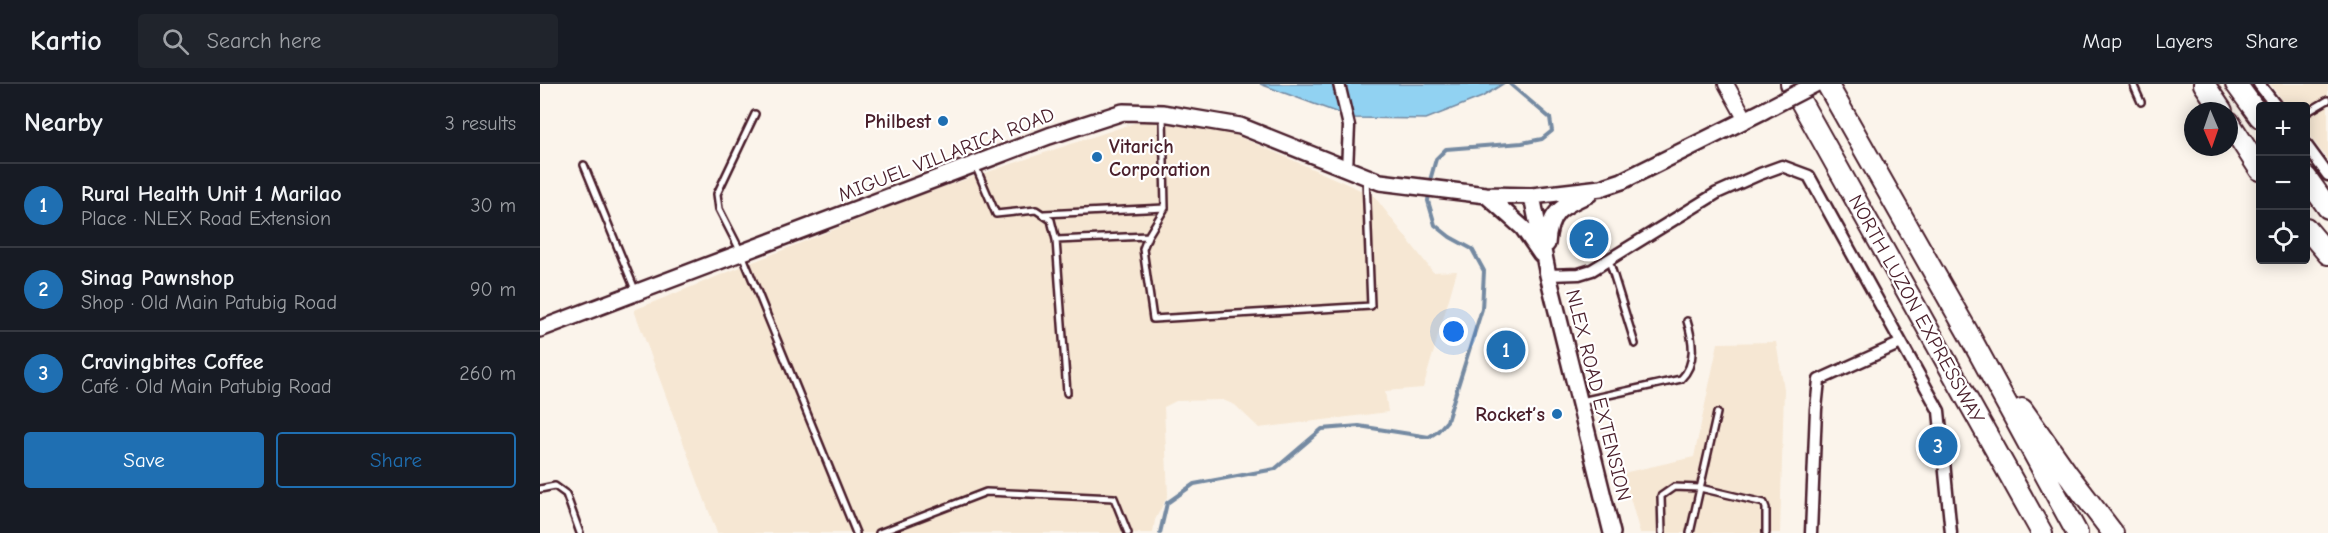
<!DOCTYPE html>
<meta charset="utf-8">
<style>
:root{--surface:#171b24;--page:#20242c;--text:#f1f3f6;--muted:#9ea1a6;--line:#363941;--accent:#1f6fb2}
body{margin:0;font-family:"Comic Neue",sans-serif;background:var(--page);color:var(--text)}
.controls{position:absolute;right:18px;top:18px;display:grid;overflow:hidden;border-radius:6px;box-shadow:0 3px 15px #0003}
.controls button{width:54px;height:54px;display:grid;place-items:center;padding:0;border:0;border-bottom:2px solid var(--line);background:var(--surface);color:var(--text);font:30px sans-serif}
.compass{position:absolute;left:1644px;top:18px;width:54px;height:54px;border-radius:50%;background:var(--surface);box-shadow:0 3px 15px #0003;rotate:178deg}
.you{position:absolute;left:914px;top:248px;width:21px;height:21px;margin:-15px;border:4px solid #fff;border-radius:50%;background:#1a73e8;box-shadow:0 0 0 9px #1a73e833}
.badge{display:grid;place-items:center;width:39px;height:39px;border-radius:50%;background:var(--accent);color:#fff;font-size:20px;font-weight:700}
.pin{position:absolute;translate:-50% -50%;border:3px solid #fff;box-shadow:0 2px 6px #0006}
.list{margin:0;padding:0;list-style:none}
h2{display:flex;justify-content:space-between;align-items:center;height:78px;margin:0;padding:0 24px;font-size:26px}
h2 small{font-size:20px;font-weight:400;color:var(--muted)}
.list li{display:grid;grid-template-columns:39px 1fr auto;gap:18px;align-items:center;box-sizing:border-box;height:84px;padding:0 24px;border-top:2px solid var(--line)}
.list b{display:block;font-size:22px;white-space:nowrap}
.list p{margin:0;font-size:20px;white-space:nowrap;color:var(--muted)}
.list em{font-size:20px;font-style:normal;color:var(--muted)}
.actions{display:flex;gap:12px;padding:18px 24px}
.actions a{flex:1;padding:14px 0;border:2px solid var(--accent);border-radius:6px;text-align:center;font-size:21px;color:var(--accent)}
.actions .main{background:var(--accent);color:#fff}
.icon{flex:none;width:33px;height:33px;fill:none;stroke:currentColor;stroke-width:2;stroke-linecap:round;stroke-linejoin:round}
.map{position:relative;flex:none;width:1788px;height:449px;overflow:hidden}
header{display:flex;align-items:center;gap:36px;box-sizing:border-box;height:84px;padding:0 30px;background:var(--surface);border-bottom:2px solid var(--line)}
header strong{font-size:28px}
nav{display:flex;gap:33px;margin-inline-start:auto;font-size:21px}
.search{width:420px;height:54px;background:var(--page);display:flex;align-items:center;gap:15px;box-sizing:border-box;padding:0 21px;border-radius:6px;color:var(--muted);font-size:22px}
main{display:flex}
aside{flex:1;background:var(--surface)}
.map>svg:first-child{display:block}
.built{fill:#f6e7d3}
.water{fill:#91d2f2;stroke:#758aa2;stroke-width:1.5}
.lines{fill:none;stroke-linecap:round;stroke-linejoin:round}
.stream{stroke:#758aa2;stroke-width:4}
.service-casing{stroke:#4a1f2b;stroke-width:10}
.minor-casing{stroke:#4a1f2b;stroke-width:15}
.tertiary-casing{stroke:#4a1f2b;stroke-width:18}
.secondary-casing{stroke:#4a1f2b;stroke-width:20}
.motorway-casing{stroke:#4a1f2b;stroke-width:24}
.service{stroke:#fff;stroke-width:5}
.minor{stroke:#fff;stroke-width:10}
.tertiary{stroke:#fff;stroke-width:14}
.secondary{stroke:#fff;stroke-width:15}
.motorway{stroke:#fff;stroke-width:20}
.secondary-bridge-casing{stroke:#4a1f2b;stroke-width:20;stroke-linecap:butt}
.secondary-bridge{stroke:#fff;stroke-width:15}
.poi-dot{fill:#1f6fb2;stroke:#fff;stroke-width:2}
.labels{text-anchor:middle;stroke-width:4.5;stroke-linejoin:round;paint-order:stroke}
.poi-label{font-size:20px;font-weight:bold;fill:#4a1f2b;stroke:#fff;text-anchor:end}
.street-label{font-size:20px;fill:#4a1f2b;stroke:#fff}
</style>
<header>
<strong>Kartio</strong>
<div class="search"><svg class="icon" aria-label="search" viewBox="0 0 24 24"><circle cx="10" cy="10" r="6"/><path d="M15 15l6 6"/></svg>Search here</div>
<nav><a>Map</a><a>Layers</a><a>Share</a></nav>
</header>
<main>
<aside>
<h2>Nearby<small>3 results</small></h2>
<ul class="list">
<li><span class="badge">1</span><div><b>Rural Health Unit 1 Marilao</b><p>Place · NLEX Road Extension</p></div><em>30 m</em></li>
<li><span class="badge">2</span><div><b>Sinag Pawnshop</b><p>Shop · Old Main Patubig Road</p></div><em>90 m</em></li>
<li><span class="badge">3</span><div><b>Cravingbites Coffee</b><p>Café · Old Main Patubig Road</p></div><em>260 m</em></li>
</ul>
<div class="actions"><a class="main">Save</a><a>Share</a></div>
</aside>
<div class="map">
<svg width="1788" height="449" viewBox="0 0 1788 449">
<rect width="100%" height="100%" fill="#fbf4eb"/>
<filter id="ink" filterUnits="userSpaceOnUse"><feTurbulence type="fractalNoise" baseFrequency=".0167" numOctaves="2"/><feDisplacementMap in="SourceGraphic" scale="12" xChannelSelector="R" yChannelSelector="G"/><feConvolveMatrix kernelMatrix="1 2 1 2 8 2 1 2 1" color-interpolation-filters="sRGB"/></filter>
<g filter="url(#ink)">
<path class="built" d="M1730,0H1788V76L1766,47V22H1747Z
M644,36L682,45L834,112L893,188L917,187L883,304L845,307L848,328L719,344L695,321L683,316L636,317L624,323L628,411L615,436L613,449H177L94,226L382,110L594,39Z
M1236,258L1244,305L1240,449H1100L1083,389L1154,373L1178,259Z"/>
<path class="water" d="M720,0H963L942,13L886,35L812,34Z"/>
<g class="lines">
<path class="stream" d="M889,100L896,75L906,65L982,59L1002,55L1012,47L1010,34L970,0
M620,449L627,419L654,400L735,385L782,345L819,342L889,353L898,347L907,337L942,225L944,187L932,165L910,153L895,141L888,117L889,108"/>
<g class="service-casing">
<path id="service" d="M1593,0L1601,18
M1766,29L1788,16
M215,30L177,110L179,125L202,170L316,449
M44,81L96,208
M435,81L456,130L496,126L511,136L516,156L527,309
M625,124L608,152L603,165L613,235L831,222L826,94
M504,130L625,124L623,31
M516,156L608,152
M1069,176L1095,260
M1041,317L1141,295C1157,279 1153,256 1147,237
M0,405L15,402L26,410L40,449
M339,449L446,408L574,414L588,449
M1122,449L1121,412L1134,403L1160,404L1224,419L1226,424V449
M1150,449L1177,329"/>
</g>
<g class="minor-casing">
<path id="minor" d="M799,0L809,42L807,85
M1719,0L1736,22
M1766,61L1788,91
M1008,191L1039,190L1052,186L1177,109L1220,90L1242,82L1269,92L1399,327L1411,449
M1271,449L1276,325L1279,296L1361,259"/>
</g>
<g class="tertiary-casing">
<path id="tertiary" d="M1186,0L1206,36"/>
</g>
<g class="secondary-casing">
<path id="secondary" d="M946,111L983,144L1001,170
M992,112L1008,191L1072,449
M1007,160C1009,127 1021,123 1049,110
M0,245L509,52L583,28L623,29L700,42L840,98L946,111L992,112L1061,104L1082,97L1223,27"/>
</g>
<g class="motorway-casing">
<path id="motorway" d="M1251,0L1502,449
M1287,0L1427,247L1537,449
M1664,0L1682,27
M1696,0L1720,33
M1689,38L1720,86
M1766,93L1788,124
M1766,144L1788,170
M1482,325L1527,389L1573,449"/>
</g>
<use href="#service" class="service"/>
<use href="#minor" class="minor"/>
<use href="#tertiary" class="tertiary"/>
<use href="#secondary" class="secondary"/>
<use href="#motorway" class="motorway"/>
<g class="secondary-bridge-casing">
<path id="secondary-bridge" d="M1223,27L1275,0"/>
</g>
<use href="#secondary-bridge" class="secondary-bridge"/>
</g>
</g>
<g class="poi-dot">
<circle cx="403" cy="37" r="6"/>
<circle cx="557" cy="73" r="6"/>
<circle cx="1017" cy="330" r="6"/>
</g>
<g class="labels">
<g class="poi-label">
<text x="391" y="44">Philbest</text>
<text x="569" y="69" text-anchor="start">Vitarich<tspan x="569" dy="23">Corporation</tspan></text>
<text x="1005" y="337">Rocket’s</text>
</g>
<g class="street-label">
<text transform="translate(406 70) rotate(-21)" y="7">MIGUEL VILLARICA ROAD</text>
<text transform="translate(1377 225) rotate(61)" y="7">NORTH LUZON EXPRESSWAY</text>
<text transform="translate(1059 311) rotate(76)" y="7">NLEX ROAD EXTENSION</text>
</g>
</g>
</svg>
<div class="controls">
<button>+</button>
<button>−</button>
<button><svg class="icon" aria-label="locate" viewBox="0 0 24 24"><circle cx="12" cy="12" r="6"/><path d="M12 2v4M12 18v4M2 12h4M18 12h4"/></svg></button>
</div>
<svg class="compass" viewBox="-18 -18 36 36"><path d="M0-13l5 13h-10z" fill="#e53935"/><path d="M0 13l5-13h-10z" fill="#9ea1a6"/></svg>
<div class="you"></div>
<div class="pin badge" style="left:966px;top:266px">1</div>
<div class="pin badge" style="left:1049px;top:155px">2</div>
<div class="pin badge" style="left:1398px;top:362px">3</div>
</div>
</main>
